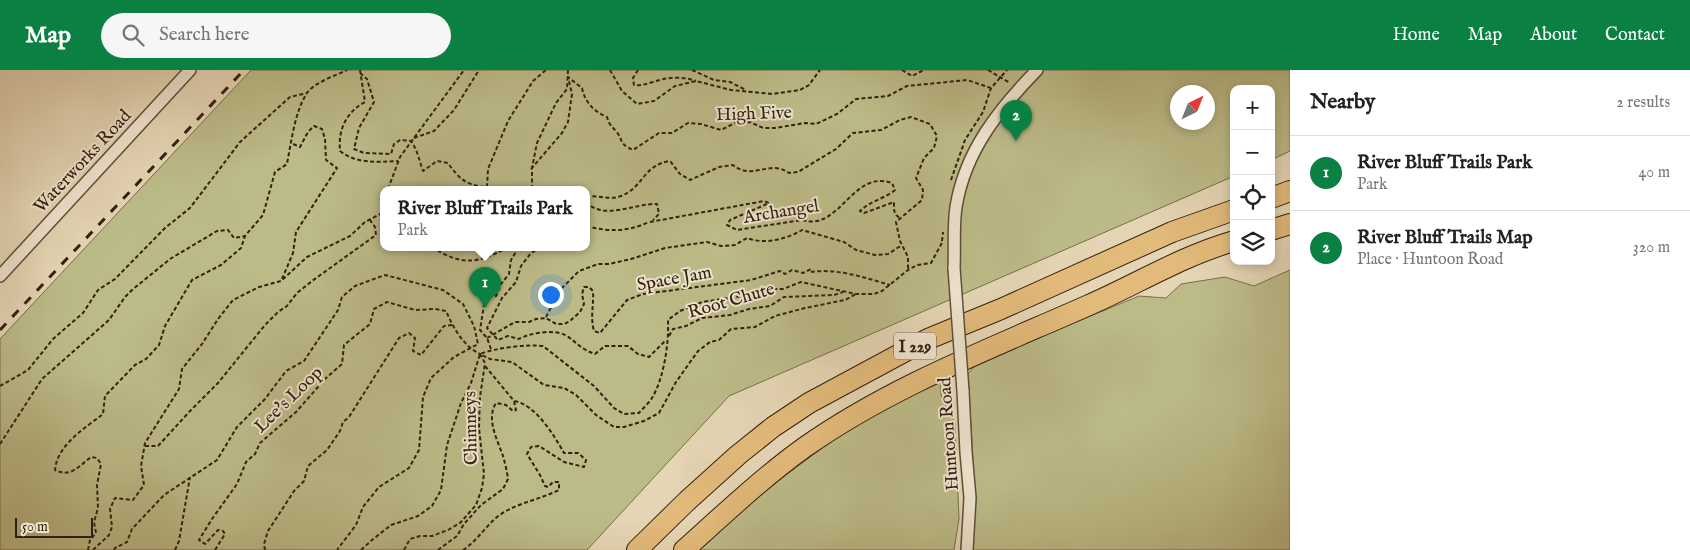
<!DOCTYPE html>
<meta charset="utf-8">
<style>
:root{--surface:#fff;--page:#f6f6f6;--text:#222;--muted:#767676;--line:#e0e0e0;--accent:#0b8043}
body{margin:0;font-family:"IM FELL English",serif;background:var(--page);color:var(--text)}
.controls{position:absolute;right:15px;top:15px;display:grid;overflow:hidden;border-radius:10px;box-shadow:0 2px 8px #0003}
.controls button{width:45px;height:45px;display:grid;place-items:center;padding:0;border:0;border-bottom:1px solid var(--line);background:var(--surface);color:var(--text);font:25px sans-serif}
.compass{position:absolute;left:1170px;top:15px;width:45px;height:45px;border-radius:50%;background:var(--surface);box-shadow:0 2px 8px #0003;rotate:43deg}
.scale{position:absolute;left:15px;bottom:12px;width:78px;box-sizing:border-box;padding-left:5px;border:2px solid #34200f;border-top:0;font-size:14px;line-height:18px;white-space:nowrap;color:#34200f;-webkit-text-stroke:4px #eee4ce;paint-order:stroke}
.you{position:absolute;left:550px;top:224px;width:18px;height:18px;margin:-12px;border:4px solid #fff;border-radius:50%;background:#1a73e8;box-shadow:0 0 0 8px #1a73e833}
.badge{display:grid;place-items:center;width:32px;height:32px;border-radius:50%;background:var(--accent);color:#fff;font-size:16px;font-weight:700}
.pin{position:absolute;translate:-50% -41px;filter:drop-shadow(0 1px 2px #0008)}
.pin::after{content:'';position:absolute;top:26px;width:18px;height:15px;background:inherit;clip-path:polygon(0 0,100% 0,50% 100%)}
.popup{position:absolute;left:380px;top:116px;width:210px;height:65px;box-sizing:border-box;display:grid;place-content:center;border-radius:10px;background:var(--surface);filter:drop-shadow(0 1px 4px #0005);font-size:16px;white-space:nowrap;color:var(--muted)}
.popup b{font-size:19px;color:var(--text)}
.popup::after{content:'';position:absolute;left:50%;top:100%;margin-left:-10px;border:10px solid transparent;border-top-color:var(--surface)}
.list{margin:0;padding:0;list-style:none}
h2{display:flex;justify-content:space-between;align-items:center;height:65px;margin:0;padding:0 20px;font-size:21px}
h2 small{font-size:16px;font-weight:400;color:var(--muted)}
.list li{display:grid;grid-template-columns:32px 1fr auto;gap:15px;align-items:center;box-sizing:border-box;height:75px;padding:0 20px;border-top:1px solid var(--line)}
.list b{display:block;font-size:19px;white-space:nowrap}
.list p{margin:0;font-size:16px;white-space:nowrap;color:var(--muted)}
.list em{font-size:16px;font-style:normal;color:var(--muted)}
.icon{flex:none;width:28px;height:28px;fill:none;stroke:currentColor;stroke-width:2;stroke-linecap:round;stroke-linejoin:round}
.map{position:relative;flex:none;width:1290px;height:480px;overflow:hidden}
header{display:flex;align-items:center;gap:30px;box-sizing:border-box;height:70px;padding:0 25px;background:var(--accent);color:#fff}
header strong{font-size:24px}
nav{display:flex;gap:28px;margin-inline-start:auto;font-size:18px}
.search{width:350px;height:45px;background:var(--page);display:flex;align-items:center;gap:12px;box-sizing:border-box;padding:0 18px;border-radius:28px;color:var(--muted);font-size:19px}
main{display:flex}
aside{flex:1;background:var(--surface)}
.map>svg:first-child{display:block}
.green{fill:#bcbb88;stroke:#786e4c;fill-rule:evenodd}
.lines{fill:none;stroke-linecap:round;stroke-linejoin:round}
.minor-casing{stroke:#604d38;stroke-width:14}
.motorway-casing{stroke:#34200f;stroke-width:22}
.path{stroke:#34200f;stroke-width:2;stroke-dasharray:4 2.5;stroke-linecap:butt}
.minor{stroke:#eee4ce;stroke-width:11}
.motorway{stroke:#e2ba7a;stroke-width:20}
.rail{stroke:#34200f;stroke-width:3;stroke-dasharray:9 9;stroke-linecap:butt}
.minor-bridge-casing{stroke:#604d38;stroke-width:14;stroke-linecap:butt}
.minor-bridge{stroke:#eee4ce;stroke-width:11}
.labels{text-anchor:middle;stroke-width:4;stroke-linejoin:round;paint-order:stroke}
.shield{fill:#eee4ce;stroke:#6c5b48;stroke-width:1}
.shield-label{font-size:16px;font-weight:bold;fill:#34200f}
.street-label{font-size:18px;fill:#34200f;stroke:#eee4ce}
</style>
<header>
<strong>Map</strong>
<div class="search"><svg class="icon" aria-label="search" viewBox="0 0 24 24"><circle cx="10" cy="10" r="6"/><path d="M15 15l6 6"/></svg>Search here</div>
<nav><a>Home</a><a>Map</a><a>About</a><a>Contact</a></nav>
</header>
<main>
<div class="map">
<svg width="1290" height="480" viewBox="0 0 1290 480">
<rect width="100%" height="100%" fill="#e5d5b4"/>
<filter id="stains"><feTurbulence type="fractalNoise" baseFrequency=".004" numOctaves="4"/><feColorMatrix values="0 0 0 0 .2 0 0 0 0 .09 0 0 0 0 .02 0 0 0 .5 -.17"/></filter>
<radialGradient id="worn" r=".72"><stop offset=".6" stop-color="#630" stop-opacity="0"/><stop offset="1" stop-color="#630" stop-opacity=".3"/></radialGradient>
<path class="green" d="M251,0H1290V81L1271,90V19H1234V106L729,326L587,480H0V269ZM1178,22H1208V52H1178ZM384,119H586V177H384Z
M1290,200V480H970L975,425L968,304L977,293L1139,226L1166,228L1181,214L1225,207L1254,216Z
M946,306L940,317L942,329L955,353L959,449L954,480H691L729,447L817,382L876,341Z"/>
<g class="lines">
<g class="minor-casing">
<path id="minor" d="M954,198C955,178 953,157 956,137C965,81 999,39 1037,0
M0,206L190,0
M963,321L966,382L970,428L967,480"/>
</g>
<g class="motorway-casing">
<path id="motorway" d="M1271,128L1290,121
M1271,160L1290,154
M637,480L687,431L738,385L773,357L809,333L928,269L1001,239L1172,162L1234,140
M684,480C723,445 762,408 805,377C892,316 992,278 1089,235C1137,214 1182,186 1234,171"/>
</g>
<path class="path" d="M360,0L365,32C346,42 338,60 340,81C356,94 377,92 398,91
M610,0L622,21L637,34L654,31L675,16L696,11L731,20L772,24L800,20L809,15L820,0
M638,0L633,8L634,15C641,16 646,14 653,12C667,7 683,6 696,11
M692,0L714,10L730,12L746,20
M902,0L912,6L924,0
M988,0L1010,13
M360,3L367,9L374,32L359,58L354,79L364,83L391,84L394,74L400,70L411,71C418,81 419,90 423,101L437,91L448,93C459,109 467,116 487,117L488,99L508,51L533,11L546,0
M414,68L434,61L454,40L479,0
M531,99L562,63L568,52L572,24L568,7L582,18C585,32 593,41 607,47C609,54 611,56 616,61C624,71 618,73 633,80L659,63H672L688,53L701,54L721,60L735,53L750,52L763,58H775L805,53L816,54L837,44L856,29L888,26L907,16L967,10L991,18
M951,110L965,70L983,42L991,18L1007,0
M388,119L400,87L464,0
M532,119V98L537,73L556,33L567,19L568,0
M586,127C598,124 608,131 621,126C644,117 643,95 670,91L680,104L690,110L719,97L733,95C753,111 770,89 789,103L798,102L836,79L853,63L881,60L900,50L911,47L930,54L937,66L934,78L924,88L916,108L923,120L922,130L896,152L900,171L908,187V200
M586,132C604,151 635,133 657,134L659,144L653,150
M650,152L764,131L769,133L730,150L727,155L737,160L802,150C840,162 852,99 892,113L895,120C884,129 870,131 860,141L864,143L894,132C894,139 893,144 900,148
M586,156C609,162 627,162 649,152
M942,171L943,162
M432,177C461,196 478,194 508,177
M541,177L531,183L521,196L516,212L502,228L487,258L498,270L508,266L519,269C529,263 554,259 565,265C577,272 580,279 595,284L605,276H628L638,284L649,287L666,270
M282,209L293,183L296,162L337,98L326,90L325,69L322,59L314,56L308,62L300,77L291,73
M546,247L560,220L579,201L598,194H609L631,189L665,178L707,172L721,176L735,175L747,168C764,175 787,169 802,160L844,172L856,180L875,185L888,184L902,175
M669,266L673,259L686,256L702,248L730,245L749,239L770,236L784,227L834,225L843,222
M487,268L515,252H529L536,249L546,248L556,254H564L570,251L580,242L584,234L582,224L584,217H589L593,221C594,235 590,247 594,261L600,263L627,230L643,224L751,210L780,201L785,204L792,200L803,203L811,199L812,202C837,198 866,208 890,215
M491,279L487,268L480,260L486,222L493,227L496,226L501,214L509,204L511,190L519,177
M0,316L28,300L53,269L83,243L98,220L115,209L165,158L190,138L240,72L290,27L307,23
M0,374L42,309L109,250L125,227L132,220L170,189L217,161L228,160L234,168L245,166
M145,376H158L190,341L218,313L265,255L278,242L287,236L297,223L312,211L376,165L375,157L370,150
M88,480L90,470L96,463L94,452L98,438L97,415L101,394L97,388L91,387C79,396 71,408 55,400C57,375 85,358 103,344L105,326L135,295L146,289L159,275L165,256L192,210L221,195L241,178L245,166L263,145L275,102L287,94C291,73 295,41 307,23C315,12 335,6 347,0
M93,480L109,465L112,457L110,439L115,428L133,430L144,415L141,396L145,373L179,319L182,299L202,274L218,249L233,230L259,217L281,211L307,187L350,166L365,152L384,142
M114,480L115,478L127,472L132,459L164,425L217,390L237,357L265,329L286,301L304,291L338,240L342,227L355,216L385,205L443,220L463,234L474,256L478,274L454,287L431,308L423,327L419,380L409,398L379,417L363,437L356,455L337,480
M175,480L179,471L190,407
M215,480L225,464L223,461L218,460L205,474L199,470L212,449L237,414L246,392L255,384L260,373L296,342L326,308L342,294L344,275L370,254L374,239L387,232L415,240L435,239L446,241C453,257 463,276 480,284
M265,480L264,474L268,461L294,421L304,411L308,396L327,380L340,361L343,352L349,347L399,268L409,263L415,268L413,281L421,285L444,256L452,255
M361,480L372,470L391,455L418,446L432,436L441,420L447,375L461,333L471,313L480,284C494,278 528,274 543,276L594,316L614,338L624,344L639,343C643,338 649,333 652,328C664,308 669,273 668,250L680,241L702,232L749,225L757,219H783L801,212L856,224H874L882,221L908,200L917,195L931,193L943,171
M404,480L410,469L420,466H432L448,460L460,453L476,435L482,418L484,404L479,358L480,327L485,293L480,284L490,289L512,292L544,315L564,318L576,325L596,345L614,357H624L644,351L659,343L676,312L698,281L710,272L719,270L731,259L755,257L775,246L805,238L845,230L856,224
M438,480L457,466L464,454L481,435L503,419L508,409C507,401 505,393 503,386C497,369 486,349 496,333L506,335L513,341L516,340L514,331L485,296
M463,480C477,471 485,457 497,447C515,433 539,430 559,420V412H553L548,417L545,416L540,405L527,384L531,377L539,376L564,392L584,397L586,390L578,383H564C554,365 535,334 514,331"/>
<use href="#minor" class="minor"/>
<use href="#motorway" class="motorway"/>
<path class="rail" d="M0,260L244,0"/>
<g class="minor-bridge-casing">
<path id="minor-bridge" d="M954,198L963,321"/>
</g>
<use href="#minor-bridge" class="minor-bridge"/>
</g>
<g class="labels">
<rect class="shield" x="894" y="262.5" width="42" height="27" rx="4"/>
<g class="shield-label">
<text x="915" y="282">I 229</text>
</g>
<g class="street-label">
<text transform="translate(754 43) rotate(-2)" y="6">High Five</text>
<text transform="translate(82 91) rotate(-47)" y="6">Waterworks Road</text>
<text transform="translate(781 141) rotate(-9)" y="6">Archangel</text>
<text transform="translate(674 208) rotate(-10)" y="6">Space Jam</text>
<text transform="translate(731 230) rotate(-16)" y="6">Root Chute</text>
<text transform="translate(288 329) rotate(-44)" y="6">Lee's Loop</text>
<text transform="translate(470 358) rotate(-91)" y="6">Chimneys</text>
<text transform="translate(948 364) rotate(-94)" y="6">Huntoon Road</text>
</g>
</g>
<rect width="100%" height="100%" filter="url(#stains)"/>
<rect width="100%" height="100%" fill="url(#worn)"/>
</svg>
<div class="controls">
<button>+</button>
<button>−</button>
<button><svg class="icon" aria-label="locate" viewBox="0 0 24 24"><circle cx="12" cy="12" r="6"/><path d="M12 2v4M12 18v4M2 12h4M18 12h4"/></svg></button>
<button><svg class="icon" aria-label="layers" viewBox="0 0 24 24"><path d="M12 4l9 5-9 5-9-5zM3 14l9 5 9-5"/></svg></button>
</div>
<svg class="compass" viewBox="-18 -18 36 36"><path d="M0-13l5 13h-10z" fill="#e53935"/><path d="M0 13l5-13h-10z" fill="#767676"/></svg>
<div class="scale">50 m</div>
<div class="you"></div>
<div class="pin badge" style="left:485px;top:238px">1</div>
<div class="popup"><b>River Bluff Trails Park</b>Park</div>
<div class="pin badge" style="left:1016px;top:71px">2</div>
</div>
<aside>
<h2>Nearby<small>2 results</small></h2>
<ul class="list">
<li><span class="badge">1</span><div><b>River Bluff Trails Park</b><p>Park</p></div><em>40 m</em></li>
<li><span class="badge">2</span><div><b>River Bluff Trails Map</b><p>Place · Huntoon Road</p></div><em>320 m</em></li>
</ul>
</aside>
</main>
